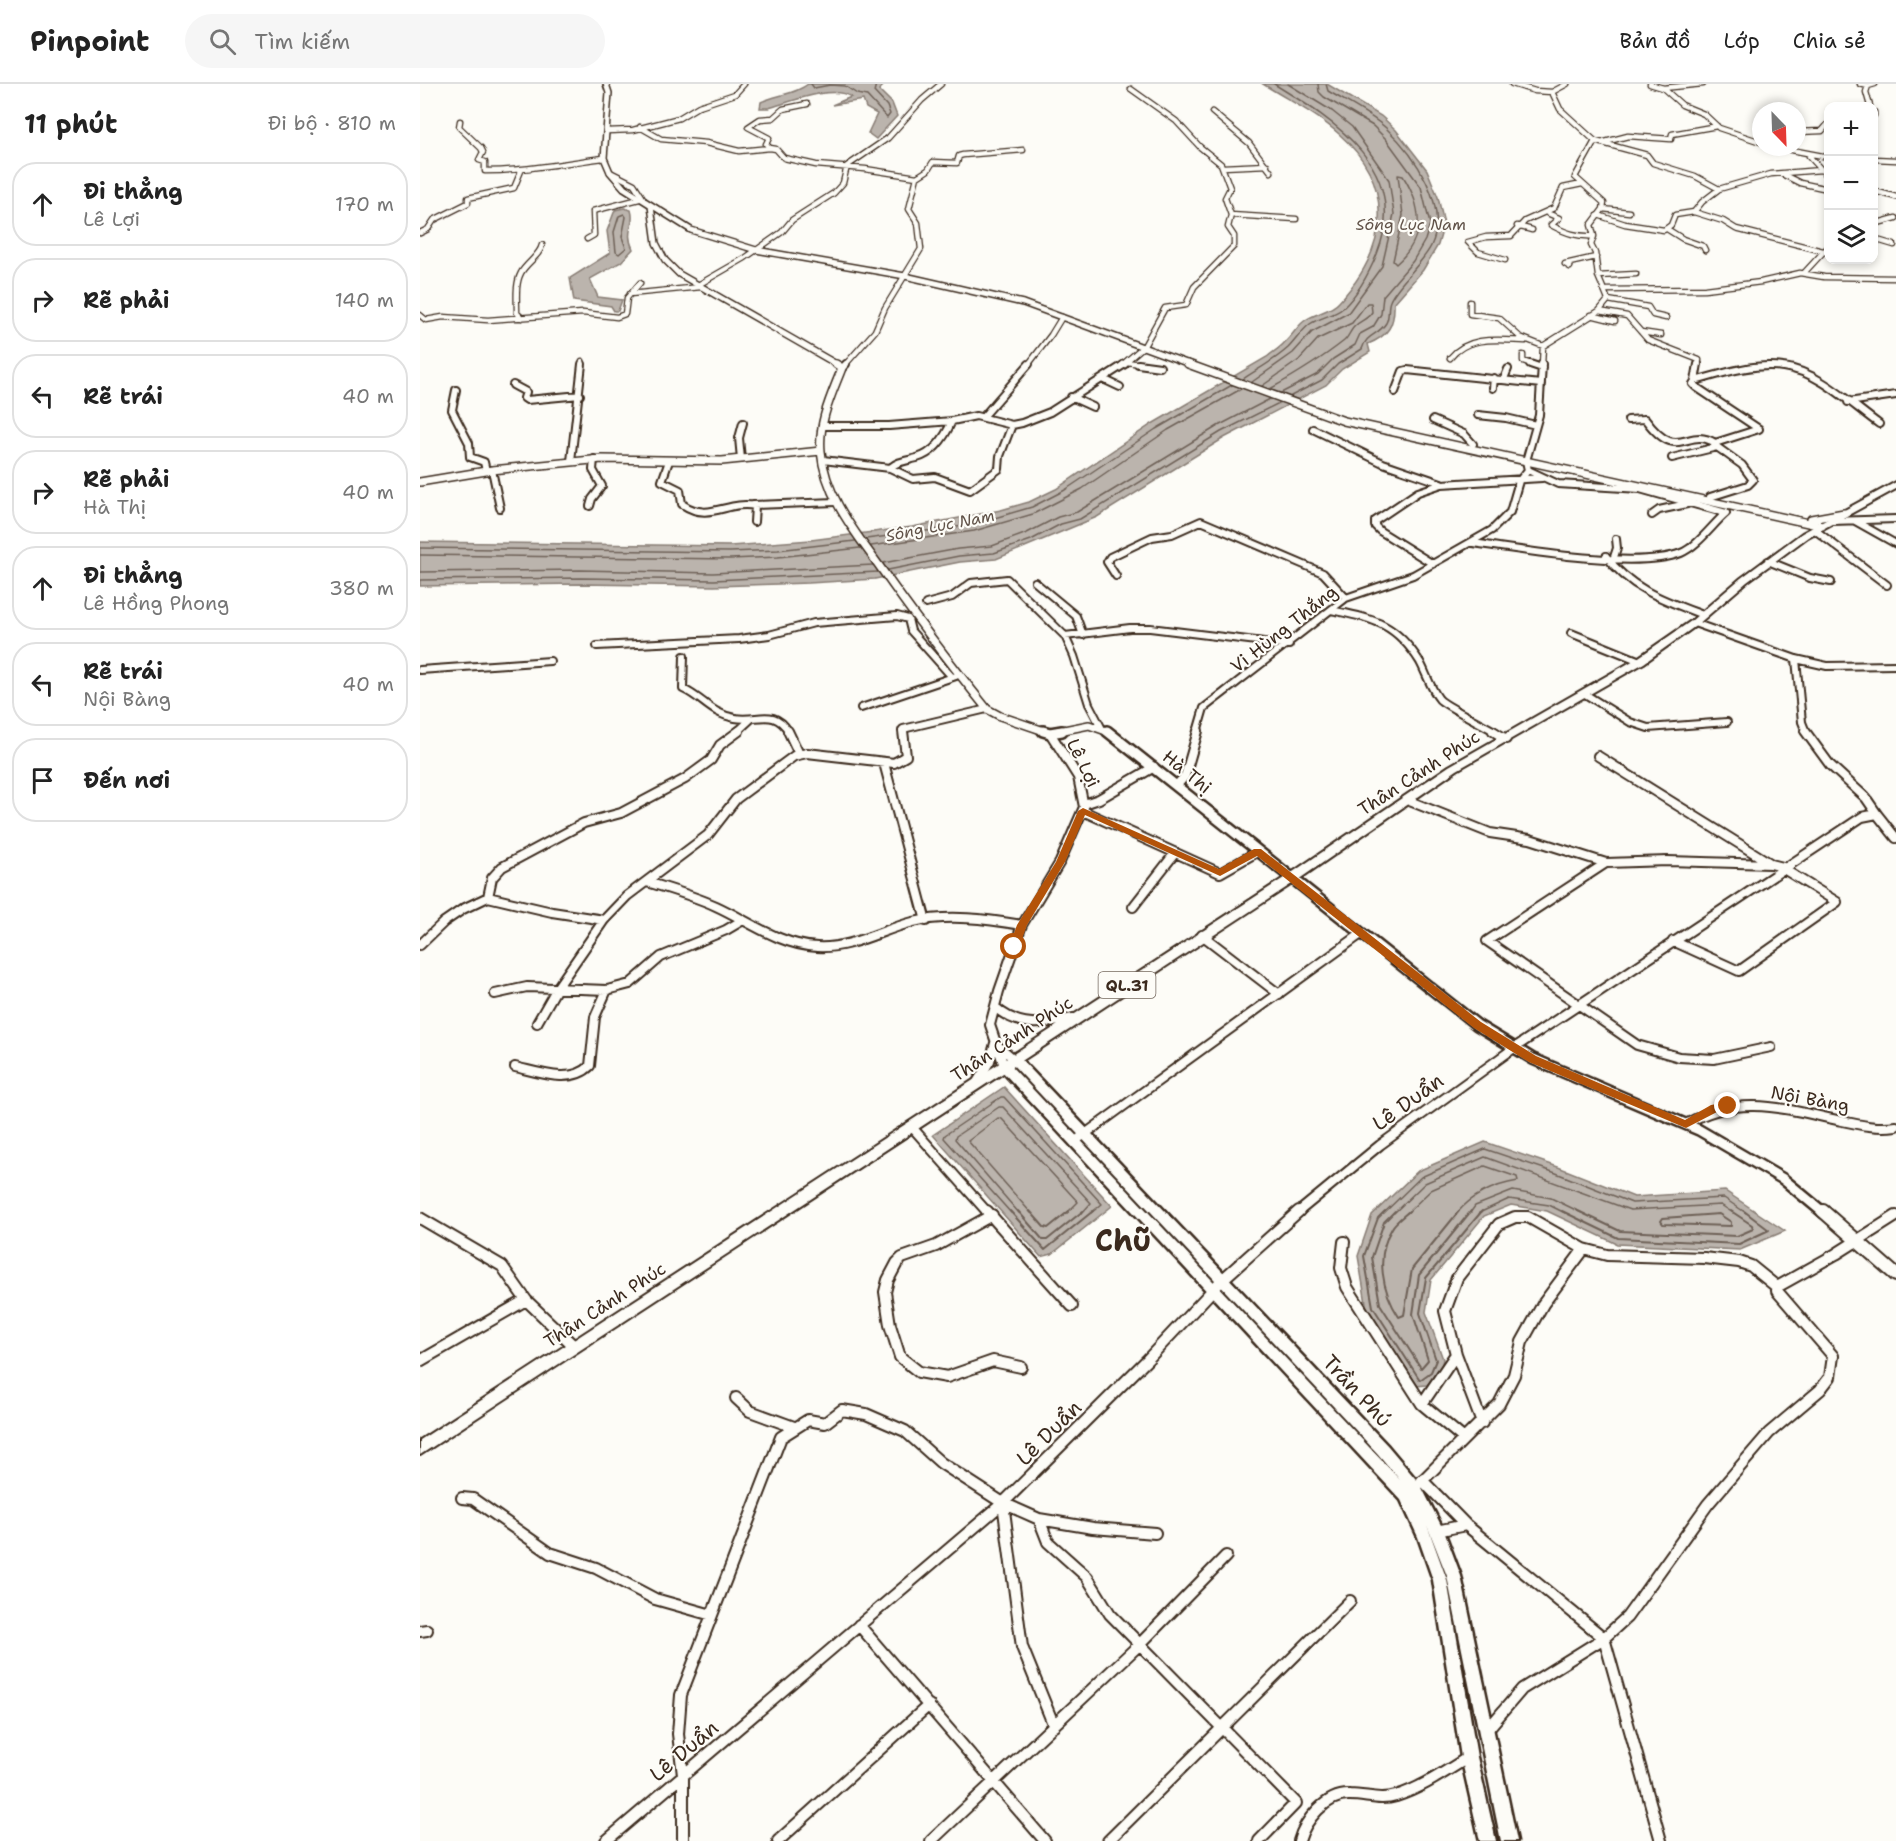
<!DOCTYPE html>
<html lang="vi">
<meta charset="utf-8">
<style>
:root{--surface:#fff;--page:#f6f6f6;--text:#222;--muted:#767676;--line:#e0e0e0}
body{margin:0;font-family:"Shantell Sans",sans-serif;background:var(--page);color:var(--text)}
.controls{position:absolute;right:18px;top:18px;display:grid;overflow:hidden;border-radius:12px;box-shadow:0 3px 9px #0003}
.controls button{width:54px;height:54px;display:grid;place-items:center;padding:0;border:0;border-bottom:2px solid var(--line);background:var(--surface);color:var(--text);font:30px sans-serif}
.compass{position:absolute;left:1332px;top:18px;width:54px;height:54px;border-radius:50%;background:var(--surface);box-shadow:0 3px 9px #0003;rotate:157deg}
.stop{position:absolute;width:18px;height:18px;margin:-14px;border:4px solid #b45309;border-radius:50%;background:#fff}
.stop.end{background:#b45309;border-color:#fff;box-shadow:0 2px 6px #0008}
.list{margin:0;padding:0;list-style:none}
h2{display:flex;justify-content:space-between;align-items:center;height:78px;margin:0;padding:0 24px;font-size:26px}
h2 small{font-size:20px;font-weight:400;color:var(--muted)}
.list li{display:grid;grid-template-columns:39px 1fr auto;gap:18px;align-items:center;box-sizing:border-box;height:84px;margin:0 12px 12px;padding:0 12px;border:2px solid var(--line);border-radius:24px}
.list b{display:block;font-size:22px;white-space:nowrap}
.list p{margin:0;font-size:20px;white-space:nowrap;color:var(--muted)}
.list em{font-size:20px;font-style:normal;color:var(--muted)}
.icon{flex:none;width:33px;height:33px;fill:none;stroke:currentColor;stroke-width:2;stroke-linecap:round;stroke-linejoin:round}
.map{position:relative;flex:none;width:1476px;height:1757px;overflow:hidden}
header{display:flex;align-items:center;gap:36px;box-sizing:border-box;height:84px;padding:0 30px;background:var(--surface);border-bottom:2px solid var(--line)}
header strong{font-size:28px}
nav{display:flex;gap:33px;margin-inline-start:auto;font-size:21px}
.search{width:420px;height:54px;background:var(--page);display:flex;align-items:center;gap:15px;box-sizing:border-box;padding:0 21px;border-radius:33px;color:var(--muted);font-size:22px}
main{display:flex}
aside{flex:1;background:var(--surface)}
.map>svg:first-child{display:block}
.water{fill:#bbb4ad;stroke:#887d74;stroke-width:1.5}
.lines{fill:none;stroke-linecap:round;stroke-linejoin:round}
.shore-far1{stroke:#6e6157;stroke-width:1.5}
.shore{stroke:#6e6157;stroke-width:2}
.minor-far3-casing{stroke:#3b2a1e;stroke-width:7}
.minor-far2-casing{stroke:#3b2a1e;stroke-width:10}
.minor-far1-casing{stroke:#3b2a1e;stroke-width:12}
.minor-casing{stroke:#3b2a1e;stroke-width:14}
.tertiary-far3-casing{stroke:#3b2a1e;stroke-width:8}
.tertiary-far2-casing{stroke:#3b2a1e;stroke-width:10}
.tertiary-far1-casing{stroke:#3b2a1e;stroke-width:14}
.tertiary-casing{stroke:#3b2a1e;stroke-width:16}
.secondary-casing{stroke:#3b2a1e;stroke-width:5}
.trunk-casing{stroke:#3b2a1e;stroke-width:4}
.minor-far3{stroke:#fdfcf7;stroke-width:4.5}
.minor-far2{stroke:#fdfcf7;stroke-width:6}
.minor-far1{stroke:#fdfcf7;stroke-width:8}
.minor{stroke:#fdfcf7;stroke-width:10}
.tertiary-far3{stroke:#fdfcf7;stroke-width:5}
.tertiary-far2{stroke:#fdfcf7;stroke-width:7}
.tertiary-far1{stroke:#fdfcf7;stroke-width:9}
.tertiary{stroke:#fdfcf7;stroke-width:12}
.secondary{fill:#fdfcf7;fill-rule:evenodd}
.trunk{fill:#fdfcf7;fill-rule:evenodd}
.route{fill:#b45309}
.labels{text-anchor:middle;stroke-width:4.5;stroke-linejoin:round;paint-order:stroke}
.far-water-label{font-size:16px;font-style:italic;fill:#615349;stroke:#fdfcf7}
.shield{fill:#fdfcf7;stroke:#75695f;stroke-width:1.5}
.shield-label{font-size:16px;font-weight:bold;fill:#3b2a1e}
.street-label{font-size:18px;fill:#3b2a1e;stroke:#fdfcf7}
.near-street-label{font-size:21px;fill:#3b2a1e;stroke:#fdfcf7}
.town-label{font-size:30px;font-weight:bold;fill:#3b2a1e;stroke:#fdfcf7}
</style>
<header>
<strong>Pinpoint</strong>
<div class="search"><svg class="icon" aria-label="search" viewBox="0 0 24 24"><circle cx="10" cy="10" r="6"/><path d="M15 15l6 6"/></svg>Tìm kiếm</div>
<nav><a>Bản đồ</a><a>Lớp</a><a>Chia sẻ</a></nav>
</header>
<main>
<aside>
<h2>11 phút<small>Đi bộ · 810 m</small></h2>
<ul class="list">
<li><svg class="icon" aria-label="ahead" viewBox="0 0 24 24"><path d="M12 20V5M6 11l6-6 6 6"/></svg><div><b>Đi thẳng</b><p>Lê Lợi</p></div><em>170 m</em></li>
<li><svg class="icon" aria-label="right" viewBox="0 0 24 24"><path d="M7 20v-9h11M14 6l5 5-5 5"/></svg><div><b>Rẽ phải</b></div><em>140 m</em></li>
<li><svg class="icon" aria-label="left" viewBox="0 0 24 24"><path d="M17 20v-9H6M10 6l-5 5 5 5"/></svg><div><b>Rẽ trái</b></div><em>40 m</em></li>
<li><svg class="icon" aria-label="right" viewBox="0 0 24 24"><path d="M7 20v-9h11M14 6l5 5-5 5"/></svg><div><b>Rẽ phải</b><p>Hà Thị</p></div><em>40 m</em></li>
<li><svg class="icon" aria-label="ahead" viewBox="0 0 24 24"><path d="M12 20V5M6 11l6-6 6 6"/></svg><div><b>Đi thẳng</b><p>Lê Hồng Phong</p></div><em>380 m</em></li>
<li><svg class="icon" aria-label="left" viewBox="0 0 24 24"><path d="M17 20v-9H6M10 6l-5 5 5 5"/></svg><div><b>Rẽ trái</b><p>Nội Bàng</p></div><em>40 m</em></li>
<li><svg class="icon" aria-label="arrive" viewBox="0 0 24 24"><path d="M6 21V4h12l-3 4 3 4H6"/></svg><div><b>Đến nơi</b></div></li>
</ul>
</aside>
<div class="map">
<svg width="1476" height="1757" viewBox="0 0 1476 1757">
<rect width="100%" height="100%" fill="#fdfcf7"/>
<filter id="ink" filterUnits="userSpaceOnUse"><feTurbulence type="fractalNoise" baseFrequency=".0167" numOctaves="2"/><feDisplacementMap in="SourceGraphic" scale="12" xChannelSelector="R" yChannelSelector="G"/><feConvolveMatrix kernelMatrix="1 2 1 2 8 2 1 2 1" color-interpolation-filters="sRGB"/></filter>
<g filter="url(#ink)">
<path class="water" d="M388,0H465L459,6L472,19L477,32L456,55L448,49L457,30L446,24L443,16L412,21L431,13C413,0 370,18 349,24H340L341,18C356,11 376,10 388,0Z
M843,0H907L961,32L976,46L1007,86L1018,113L1024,140L1018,161L1003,186L974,219C975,241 968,252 948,260L950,268L922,285L906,301L804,354L677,433L576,475L540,478L455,495L389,499L294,502L161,500L0,502V458L310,462L391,456L492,443L581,426L609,418L636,405L732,340L847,273C853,268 860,264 865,258C872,252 876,244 883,238C893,229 911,228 919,218C968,165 977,101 919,50C897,30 868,16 843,0Z
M204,124L211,126C216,142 204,146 213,165L201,178L170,195L178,213L202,216L198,227H194L191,222L154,217L150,194L190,169L187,147L195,126Z
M584,1003L692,1122L632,1170L621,1173L513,1051Z
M1065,1058L1138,1083L1214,1113L1305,1107L1365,1147L1320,1166L1197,1160L1127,1127L1091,1121L1064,1132L1011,1196L1006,1228L1023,1275L1021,1284L1007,1301L996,1302L947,1225L938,1172L952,1131L998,1087Z"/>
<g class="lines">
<path class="shore-far1" d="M391,0L394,4L410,1L425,2L437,10L447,12L467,34L470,30L467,22L454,8L456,0
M978,91L983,92C1003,124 1006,154 976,180L973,177L983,131Z
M204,130L206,133L202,153L206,164L199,170L196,168L194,148L199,132Z
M823,295C838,285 855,276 868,264C876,256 881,247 890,240C900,233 914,232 923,224C938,210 949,189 957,170C991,85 916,38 854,0
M832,298L873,269L892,248L928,229L962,182L974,130L969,96L932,43L912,27L868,0
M842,302L879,276L898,255L932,239L947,219H951L952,228C947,236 941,236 935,242C930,246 929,253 924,257C900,276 877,290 850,305
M861,309L898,290L913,275L935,261L940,250L953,243L961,230L963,212L993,177L1005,156L1010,140L1001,103L966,55L953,42L904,13L899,8L898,0
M871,312L902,296L918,280L942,265C947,249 958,252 966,239C970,232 967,224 970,217C975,203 1002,180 1011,162C1030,122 995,71 966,44C949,29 928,19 908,7L906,0
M446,455L551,441L612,423L645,406L736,345L812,301
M451,462L554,447L613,430L662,405L748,346L821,305
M0,464L310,468L358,466L435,457
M0,471L310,475L358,473L440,464
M463,479L538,465L572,462L607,449L638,433L657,428L798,342L850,315
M468,486L539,472L574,469L611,456L641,440L660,435L801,348L859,319
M0,488L161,486L293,489L453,481
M0,496L161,494L294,496L458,488
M591,1129L524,1054L525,1051L581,1013H584L682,1120L671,1129
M599,1129L535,1055L536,1052L579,1023H583L671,1119L662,1129
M611,1129L548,1057L578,1034L582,1035L658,1118L647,1129
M964,1129L1001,1093L1065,1065L1136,1089L1212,1119L1304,1114L1326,1129
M974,1129L1005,1099L1065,1073L1210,1126L1301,1121L1313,1129
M987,1129L1011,1106L1065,1082L1097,1093L1098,1097C1074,1101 1053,1110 1037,1129
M1050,1129L1055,1122L1093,1107L1131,1114L1162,1129
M1059,1129L1089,1115L1129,1121L1145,1129"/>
<path class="shore" d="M590,1127L625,1166L673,1127
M598,1127L623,1156H627L663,1127
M610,1127L624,1143L628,1144L649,1127
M965,1127L958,1134L944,1172L953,1223L1000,1296L1011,1288L1016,1276L1000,1229L1006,1194L1062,1127
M975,1127L964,1138L952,1173L960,1220L1001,1284L1008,1276L993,1230L999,1191L1051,1127
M989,1127C984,1132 975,1138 972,1144C955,1172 962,1207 979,1233L984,1231L992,1185L1039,1127
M1142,1127L1198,1154L1319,1160L1349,1146L1324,1127
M1158,1127L1200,1147L1317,1152L1333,1145L1332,1141L1311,1127
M1299,1130L1311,1138V1142L1243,1140L1241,1137L1243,1134Z"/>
<g class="minor-far3-casing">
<path id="minor-far3" d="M1092,0L1115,7L1132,8
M1230,0L1243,4L1283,0
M1440,0L1448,2L1455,0
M1448,2L1446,8L1450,22
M1243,4L1262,21L1284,30L1299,44L1341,58
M792,28L829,59L851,88
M1454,28V31
M40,37L39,43L61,64L63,68L59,76L65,78V87C105,87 144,79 184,74
M220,43L241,55L286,59L319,67L350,64L356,65L364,74L396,81L445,85L497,93
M187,47L213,46L259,34L279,22L315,10L324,0
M1377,48L1402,47L1408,40
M1175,57L1227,71L1233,79L1275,92L1299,105L1351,90L1401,86
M1181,59L1208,52L1251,55L1252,50L1297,42
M1356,63L1408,73
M350,64L346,60L349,54L328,43L340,35L353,34L363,25L387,20
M1389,72L1408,93
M1454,75L1476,76
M803,83L847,81
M1362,90L1380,99L1403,104
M1454,107L1476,113
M1183,125L1209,128
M1274,128L1303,137L1316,145L1403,167
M1127,129L1139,134L1131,141C1146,149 1157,153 1174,152
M811,131L876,135
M1178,131L1205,140L1244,146L1251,141L1255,131L1274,128L1282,118L1299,105
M1454,140L1476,134
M1097,142L1112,146
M1247,145L1263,155L1283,162L1285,166
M0,149L8,145L14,136L48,119V114L94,104L101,87
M167,155L174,151L173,127L223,114L214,100L190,88
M1454,155L1474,161
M1085,176L1058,168L1048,158L1066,153L1091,152L1105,137L1134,124L1143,104L1162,100
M1150,183L1145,180L1176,173
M1384,189L1408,163
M1178,192L1216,190
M278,201L325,174L362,148L372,136L414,109L423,99L427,82L468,54L502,16L521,0
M1185,206L1285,205L1341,198L1380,189L1404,193L1476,194
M210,210L281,203
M1188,216L1228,223L1233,231L1246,234
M1050,218V230L1079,234L1100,253L1123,262
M1179,227L1207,232L1228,256L1279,276L1278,281
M0,231L6,236L23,233L68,236L163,229L197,233L205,230L207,214L220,199
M1171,231L1195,237
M102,234L97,229C97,216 95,200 101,189C106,179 120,172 122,161
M1221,248L1241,251
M1103,271V277L1114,281
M1030,274C1048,251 1079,256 1105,257
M707,278L727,281
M162,281V277
M425,281L455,247L465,224L501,165L498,139L489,125L497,93L508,86L513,78L537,79L539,72L543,71L603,66
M608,281L631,251L642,233
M702,281L724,262L745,224L766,221L774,203L814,162V152L808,143L811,131L805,114L810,104L801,80L780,63L756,37L711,5
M1122,281L1123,262L1179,227L1188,216L1178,192L1175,169L1171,161L1174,152L1171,141L1183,125L1184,119L1155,93L1175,57L1140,25L1132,8L1147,0"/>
</g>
<g class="minor-far2-casing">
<path id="minor-far2" d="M718,280L740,283
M1110,280L1122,284
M1122,280L1119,331L1106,377L1108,386L1138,400L1220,405L1306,429
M422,284L426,280
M683,295L700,303
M1084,295L1088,285
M1275,297L1278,280
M93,301L106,308L104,314L107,316L160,311
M1073,304L1074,294
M36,306L32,326L49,359L50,373L64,378L66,387
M975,308L983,287L987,286L1121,300
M651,313L673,323
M1428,318L1476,311
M1058,331L1086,334L1116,341
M563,333L609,280
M1013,336L1044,350L1053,360
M1208,336L1225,335C1259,381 1266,341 1295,359
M403,342H469L532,337L556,332L592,341L602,339L630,328L705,280
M893,345L963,379L1021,399
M1252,374L1297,363
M321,375L319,354L323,339
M403,376L470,384L493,395L515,393L550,406L579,385L580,372L592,341
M151,377L162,280
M249,377L242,397L260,406L262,420C290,439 307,416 335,422L334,438
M470,384C478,377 486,377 497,374C515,369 525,353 532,337
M72,386L80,424
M1290,413L1328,401L1333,396L1322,381L1297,363L1295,359L1339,345L1276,303L1273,300L1275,297C1303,289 1334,279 1363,283C1398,287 1431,320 1459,340
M333,421L416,418
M170,422L172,415L182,402L173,386L174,375
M1232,431L1239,426L1267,420
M1412,437L1476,435
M1435,437L1476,460
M1395,446L1467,501
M1053,459C1102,466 1217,486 1261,469C1278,462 1292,441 1306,429
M1186,472C1210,505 1246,517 1283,531
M1194,473L1197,464L1196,455
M1348,477L1390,494L1411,498
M1013,480L960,447L955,442V437L998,408L1022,400L1122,394
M696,492L687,478L690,473L732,453L752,450L781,437L903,489L926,514
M615,498L656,532L663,551
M506,520L532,513L551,499L587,495L645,552L654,572L669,620L681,643
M911,526C953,535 975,538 1000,578C1006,589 1011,605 1019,615C1025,622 1065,641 1076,648
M1274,539L1376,575L1407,582L1476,581
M1151,549L1220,577
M645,552L710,544H730L869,561
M177,562L319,555L349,551L394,539L477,532L488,535L491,547L532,593
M264,572L263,605C283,614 291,630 315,634C338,638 354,623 369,648
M1376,575L1382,638L1386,648
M0,586L130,577
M1165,610L1210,638L1228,644L1307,638
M441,624L536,592
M317,648L331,635
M483,648V645L567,625
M777,648L784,624L926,514L993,491L1072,446L1090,428L1099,397L1108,386"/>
</g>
<g class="minor-far1-casing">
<path id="minor-far1" d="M368,647L379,670
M1073,647L1086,655
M1385,647L1410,681L1446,714L1457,730
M1178,672L1350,779
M464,679L506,837
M757,701L765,692L778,647
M987,716L1070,749L1110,755L1186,779L1248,777L1351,780L1363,783
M664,720L679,715L734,683
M663,727L800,789L837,768
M1186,779L1067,857L1217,961L1259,973L1294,975L1351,963
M227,798C250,805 274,812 296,822C329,837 359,861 397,863C431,865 461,846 493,838C529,830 566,835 602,841
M68,813L72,794L82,783L164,739L201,729L265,695L291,676L300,661L319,647
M713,823L755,769
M782,851L859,910
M1253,857L1319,887L1417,818L1362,784
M0,861L24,838L43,825L68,813L132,828L184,836
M75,910L107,903L187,906L210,900L241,873L306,846L323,836
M575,923C598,944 624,941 653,934
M117,939L137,904L184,836L207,812L288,751L316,715L374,672L387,669L474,679L486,672L483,647
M576,960L594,975
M584,982L570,941L579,907L602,841L640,778L664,723L658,693L630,649
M95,983C118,988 151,1001 170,982L175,933L187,906
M557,998L570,977L575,959
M1266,1040C1318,1009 1366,1025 1422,1037C1440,1041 1458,1045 1476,1042
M491,1042L568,1129
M654,1058L941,850
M877,1129L960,1061L1094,964L1442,733L1457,730L1476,754"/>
</g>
<g class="minor-casing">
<path id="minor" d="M567,1127L652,1222
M572,1131L516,1162L482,1174L477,1179L468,1196L465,1208L470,1241L480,1273L499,1288L527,1293L573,1277L601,1283
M0,1134L82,1182L106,1216L154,1262
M924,1158L921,1184L927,1203L1002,1320L1044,1355
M1357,1203L1416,1170L1476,1132
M0,1277L106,1216
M316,1314L330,1327L374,1343
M1002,1320L1036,1270
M1062,1339L1036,1270L1025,1227L1037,1194L1079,1140L1095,1133H1108L1164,1165L1187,1171L1284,1174L1319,1178L1331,1182L1357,1203V1207L1413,1272L1410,1293L1400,1306L1349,1349L1288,1420L1207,1533L1184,1554L1102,1605L1067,1646
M1002,1396L1046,1441L1184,1554L1241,1757
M999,1400L1079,1320L1094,1291L1102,1258L1123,1220L1164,1165
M42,1414L53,1415L130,1469L176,1484L235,1515L292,1531
M583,1419L619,1435L673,1444L735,1449
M619,1435L628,1458L667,1493L690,1530L876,1719L839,1757
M1016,1447L1046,1441
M439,1541L625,1757
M0,1547L7,1546
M186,1757L583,1419L727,1276L802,1196L879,1127
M263,1757V1691L258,1650L261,1611L361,1353L388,1336L405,1339L422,1326L446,1330L485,1347L521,1379L583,1419L602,1563L634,1642
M358,1757L509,1621
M511,1757L720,1560L806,1472
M688,1757L930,1517
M879,1757C885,1736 906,1710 930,1711C946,1711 960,1717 976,1712C1002,1704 1026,1687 1049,1673"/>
</g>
<g class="tertiary-far3-casing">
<path id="tertiary-far3" d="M186,0L189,9L184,74L190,88L204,104L271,146L336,166L485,192L603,219L772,281
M231,122L236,159L245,176L259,190L418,281"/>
</g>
<g class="tertiary-far2-casing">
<path id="tertiary-far2" d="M416,280L422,284C412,310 398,338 401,367C405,412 435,448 460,483C494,532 530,579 567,625L580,632L627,648
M768,280L924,337L1402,442
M0,398L72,386L182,375L302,377L401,367
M1391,435L1424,429
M634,648L669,641L689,648"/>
</g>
<g class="tertiary-far1-casing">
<path id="tertiary-far1" d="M623,647L630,649L642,647
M687,647L1057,941L1113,975L1279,1046L1363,1095L1404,1129"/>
</g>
<g class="tertiary-casing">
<path id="tertiary" d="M1403,1127L1476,1191"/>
</g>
<g class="secondary-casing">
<path id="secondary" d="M594,971L598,972L968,1362L1000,1400L1024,1447L1041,1492L1097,1757H1081L1027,1492L1007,1441L1027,1496L1057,1673L1076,1757H1060L1041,1673L1013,1496L998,1453L981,1416L580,985L578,982L580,979H588L980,1396L958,1370L871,1277L590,978L588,975L590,972Z"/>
</g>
<g class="trunk-casing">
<path id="trunk" d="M1476,398V405L1388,453L1327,498L1277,541L1224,579L1037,686L875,798L0,1371V1356L867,792L1029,682L1216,575L1271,537L1321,494L1382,449Z"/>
</g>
<use href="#minor-far3" class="minor-far3"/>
<use href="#minor-far2" class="minor-far2"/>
<use href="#minor-far1" class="minor-far1"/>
<use href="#minor" class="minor"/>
<use href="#tertiary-far3" class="tertiary-far3"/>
<use href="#tertiary-far2" class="tertiary-far2"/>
<use href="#tertiary-far1" class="tertiary-far1"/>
<use href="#tertiary" class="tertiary"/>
<use href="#secondary" class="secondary"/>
<use href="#trunk" class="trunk"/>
</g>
</g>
<path class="route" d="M663,724L799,785L834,765H841L1061,938L1116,972L1265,1036L1291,1021L1308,1018L1313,1022L1312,1025L1297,1028L1266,1044L1109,978L1054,944L837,772L800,792L665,731L645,778L607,841L599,863L594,866L591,865L589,863L597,841L636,778L658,727Z"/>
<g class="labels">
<g class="far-water-label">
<text x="991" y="146">Sông Lục Nam</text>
<text transform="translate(520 441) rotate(-11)" y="6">Sông Lục Nam</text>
</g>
<rect class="shield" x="678.5" y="888" width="57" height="26" rx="4.5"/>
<g class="shield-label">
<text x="707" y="907">QL.31</text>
</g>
<g class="street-label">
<text transform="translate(864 545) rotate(-38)" y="6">Vi Hùng Thắng</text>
<text transform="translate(663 679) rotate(64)" y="6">Lê Lợi</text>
<text transform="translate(767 688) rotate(39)" y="6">Hà Thị</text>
<text transform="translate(999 689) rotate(-33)" y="6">Thân Cảnh Phúc</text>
<text transform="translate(592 955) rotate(-33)" y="6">Thân Cảnh Phúc</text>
<text transform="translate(1390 1015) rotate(10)" y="6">Nội Bàng</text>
<text transform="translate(185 1221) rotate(-33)" y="6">Thân Cảnh Phúc</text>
</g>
<g class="near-street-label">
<text transform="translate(988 1018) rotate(-36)" y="7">Lê Duẩn</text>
<text transform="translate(937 1307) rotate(47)" y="7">Trần Phú</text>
<text transform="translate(629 1349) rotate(-45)" y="7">Lê Duẩn</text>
<text transform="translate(264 1667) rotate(-40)" y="7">Lê Duẩn</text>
</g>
<g class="town-label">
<text x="703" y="1167">Chũ</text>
</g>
</g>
</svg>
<div class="controls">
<button>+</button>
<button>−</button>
<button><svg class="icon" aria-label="layers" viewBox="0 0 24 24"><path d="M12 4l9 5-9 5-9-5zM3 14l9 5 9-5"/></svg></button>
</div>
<svg class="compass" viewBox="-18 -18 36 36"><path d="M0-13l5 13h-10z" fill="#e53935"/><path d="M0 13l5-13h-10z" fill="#767676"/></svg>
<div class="stop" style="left:594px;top:863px"></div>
<div class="stop end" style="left:1308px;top:1022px"></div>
</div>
</main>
